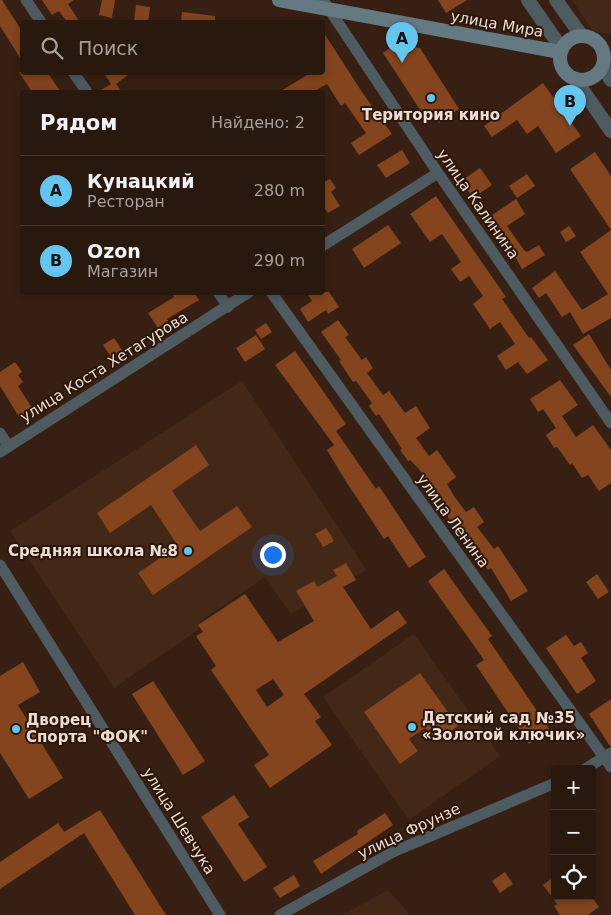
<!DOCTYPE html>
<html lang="ru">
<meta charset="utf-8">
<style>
:root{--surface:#29180e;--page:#312117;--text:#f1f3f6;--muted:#a5a09e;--line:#45372e;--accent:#64c5ee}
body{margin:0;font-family:"DejaVu Sans",sans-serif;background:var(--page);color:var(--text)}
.controls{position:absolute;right:15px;bottom:15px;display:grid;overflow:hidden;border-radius:5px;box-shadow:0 2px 8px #0003}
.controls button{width:45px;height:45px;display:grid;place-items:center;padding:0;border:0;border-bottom:1px solid var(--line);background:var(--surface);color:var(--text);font:25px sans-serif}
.you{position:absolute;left:272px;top:554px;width:18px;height:18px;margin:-12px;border:4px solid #fff;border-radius:50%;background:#1a73e8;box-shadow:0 0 0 8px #1a73e833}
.badge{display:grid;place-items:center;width:32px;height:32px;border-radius:50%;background:var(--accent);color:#111;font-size:16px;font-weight:700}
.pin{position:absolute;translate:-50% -41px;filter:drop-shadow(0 1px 2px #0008)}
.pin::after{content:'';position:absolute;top:26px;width:18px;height:15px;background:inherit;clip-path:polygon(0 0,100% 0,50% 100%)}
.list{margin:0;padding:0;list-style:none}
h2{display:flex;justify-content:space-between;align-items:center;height:65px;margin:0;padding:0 20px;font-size:21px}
h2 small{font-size:16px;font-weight:400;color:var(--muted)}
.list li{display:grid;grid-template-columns:32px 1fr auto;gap:15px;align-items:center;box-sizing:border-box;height:70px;padding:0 20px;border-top:1px solid var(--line)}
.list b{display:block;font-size:19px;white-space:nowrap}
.list p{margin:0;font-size:16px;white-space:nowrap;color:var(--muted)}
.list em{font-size:16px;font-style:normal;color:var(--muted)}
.icon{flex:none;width:28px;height:28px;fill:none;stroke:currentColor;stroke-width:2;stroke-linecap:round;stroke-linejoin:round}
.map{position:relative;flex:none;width:611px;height:915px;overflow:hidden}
.search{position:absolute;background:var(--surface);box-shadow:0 2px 8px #0003;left:20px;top:20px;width:305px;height:55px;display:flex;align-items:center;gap:12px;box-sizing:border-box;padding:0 18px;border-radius:5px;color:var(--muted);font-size:19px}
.panel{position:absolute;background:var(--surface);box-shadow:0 2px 8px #0003;left:20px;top:90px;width:305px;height:205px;border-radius:5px}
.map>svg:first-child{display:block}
.built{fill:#432817}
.building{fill:#83441e;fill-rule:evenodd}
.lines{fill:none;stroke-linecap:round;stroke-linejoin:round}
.minor{stroke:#4e5b61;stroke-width:11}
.tertiary{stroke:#4e5b61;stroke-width:14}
.secondary{stroke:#647982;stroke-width:14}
.poi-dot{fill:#64c5ee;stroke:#2c170a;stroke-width:2}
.labels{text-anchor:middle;stroke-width:4;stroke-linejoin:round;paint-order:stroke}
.street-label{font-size:15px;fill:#edddd5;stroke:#2c170a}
.poi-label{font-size:15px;font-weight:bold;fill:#edddd5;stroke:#2c170a;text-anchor:start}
</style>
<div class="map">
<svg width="611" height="915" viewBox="0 0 611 915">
<rect width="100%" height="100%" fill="#372013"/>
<path class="built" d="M572,0H611V34L593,31Z
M242,381L366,570L291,614L265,577L199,622L202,627L114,688L10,531Z
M414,634L500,756L409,820L323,697Z
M388,890L410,915H342Z"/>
<path class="building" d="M0,0H2L22,31V61L0,26Z
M42,0H74L68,4L80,22H67L59,11L52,15Z
M102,0H115L112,18L99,15Z
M438,0H467L446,13Z
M136,5L150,7L148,22L134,20Z
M182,12L215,16V22H181Z
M322,30L362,92L392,134L359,155L351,143L366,133L345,103L341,106L327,84L313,92H279L312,72H322Z
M396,44L420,48L459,109L439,123L433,114L426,119L383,53Z
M19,72H47L61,92H32Z
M103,72H132L116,84L122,92H98L111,84Z
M543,83L581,136L556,153L538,126L527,134L517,120L492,137L484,126Z
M402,150L410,163L386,178L377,165Z
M595,152L611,176V230L570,169Z
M480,168L492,185L473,198L461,181Z
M527,174L535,186L517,198L509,186Z
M322,179L324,182L330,179L336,188L331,192L340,206L328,213L322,205Z
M436,196L506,297L502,299L529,338L531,337L548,360L527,374L518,362L506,370L497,356L515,344L500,322L490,329L482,317L473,304L483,296L469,276L460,282L451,269L461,262L442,234L430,242L410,214Z
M516,199L525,214L507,226L524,250L527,252L539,245L545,255L522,269L510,248L507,251L486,219Z
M388,225L401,243L364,268L352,249Z
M569,226L576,236L566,242L560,232Z
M611,230V318L583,334L570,312L562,317L546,293L539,298L532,288L555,271L582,310L608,294L580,252Z
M171,292H194L199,300L167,319L168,321L158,328L148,313L174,297Z
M306,292H329L339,307L328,314L326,310L308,322L300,309L312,301Z
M338,320L349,335L345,337L362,360L366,357L373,368L367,373L383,395L389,391L405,413L416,406L430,428L416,438L429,456L437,450L456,477L447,484L454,496L466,512L474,507L484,522L477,527L494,549L498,546L528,591L511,601L491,568L488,570L459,531L457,532L419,469L410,460L408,461L400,450L402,449L379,414L376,416L369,406L372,403L356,381L353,382L339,361L341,360L321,332Z
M266,323L272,332L261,339L255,330Z
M589,334L611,370V397L573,345Z
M256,335L265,349L245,362L236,348Z
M114,338L122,350L111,357L103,345Z
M295,351L346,424L336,431L376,489L379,486L426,557L409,568L388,536L384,539L345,480L327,450L334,445L275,365Z
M15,362L22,372L18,375L23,382L18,386L32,408L19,417L0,386V372Z
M560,380L578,405L562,416L576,437L593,425L611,450V483L599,491L588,475L582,478L572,463L570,465L557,447L554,448L546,435L556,428L543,409L538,412L530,399Z
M196,445L209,465L172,491L200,531L237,506L252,527L153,595L138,573L178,546L151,505L110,533L97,513Z
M326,528L334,541L323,547L315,534Z
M346,563L356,580L343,587L371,629L398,610L407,623L304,694L321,717L315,721L332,745L270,788L254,765L269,755L211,670L216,666L196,636L203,632L198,625L245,594L278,642L314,621L296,591L314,581L317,587L337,576L333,570ZM273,679L284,695L267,707L256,690Z
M444,569L492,636L488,639L550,730L529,744L476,665L484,660L428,581Z
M597,574L609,592L598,599L586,582Z
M566,635L574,646L581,642L588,653L581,658L596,681L577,694L546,648Z
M23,662L40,692L18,705L63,778L29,799L0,753V676Z
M420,673L458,726L435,742L425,728L409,739L418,751L400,764L364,712Z
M153,681L205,761L183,775L132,694Z
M611,699V746H610L589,714Z
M234,795L249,817L238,824L267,867L244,882L201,817Z
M100,810L166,915H135L84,833L0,889V862L58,823L64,832Z
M385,813L393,825L321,874L313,861L358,834L357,831Z
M505,872L513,884L500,893L492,881Z
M294,875L300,886L280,898L273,888Z
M555,876V896H591L599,907L588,915H560L554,906L557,904L543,885Z"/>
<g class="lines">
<path class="minor" d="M26,0L41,22
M323,0L438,173L611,423
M73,72L87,92
M322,246L438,173
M218,292L228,307
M271,292L611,767
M0,433L8,446
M0,452L249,292
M0,565L220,915
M585,769L611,753
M280,915L393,852L555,783"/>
<path class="tertiary" d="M528,0L562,49
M556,0L581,35
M603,67L611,80
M575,79L611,131"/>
<path class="secondary" d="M279,0L560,52
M560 58a22 22 0 1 1 44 0a22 22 0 1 1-44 0Z"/>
</g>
<g class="poi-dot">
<circle cx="431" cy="98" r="5"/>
<circle cx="188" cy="551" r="5"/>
<circle cx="412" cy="727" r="5"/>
<circle cx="16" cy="729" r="5"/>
</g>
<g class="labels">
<g class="street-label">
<text transform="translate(497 24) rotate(10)" y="5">улица Мира</text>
<text transform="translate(478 204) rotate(55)" y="5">улица Калинина</text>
<text transform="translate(104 367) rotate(-32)" y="5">улица Коста Хетагурова</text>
<text transform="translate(453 521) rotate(54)" y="5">улица Ленина</text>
<text transform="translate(179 821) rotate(58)" y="5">улица Шевчука</text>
<text transform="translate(409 831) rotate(-25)" y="5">улица Фрунзе</text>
</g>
<g class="poi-label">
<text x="431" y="120" text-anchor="middle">Територия кино</text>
<text x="178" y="556" text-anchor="end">Средняя школа №8</text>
<text x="422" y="723">Детский сад №35<tspan x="422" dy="17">«Золотой ключик»</tspan></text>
<text x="26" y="725">Дворец<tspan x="26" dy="17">Спорта "ФОК"</tspan></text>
</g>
</g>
</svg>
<div class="controls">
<button>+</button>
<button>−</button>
<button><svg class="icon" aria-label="locate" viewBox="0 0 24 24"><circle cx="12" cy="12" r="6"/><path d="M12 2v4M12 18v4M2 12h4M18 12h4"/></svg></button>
</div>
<div class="you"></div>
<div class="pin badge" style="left:402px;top:63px">A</div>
<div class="pin badge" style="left:570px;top:126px">B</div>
<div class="search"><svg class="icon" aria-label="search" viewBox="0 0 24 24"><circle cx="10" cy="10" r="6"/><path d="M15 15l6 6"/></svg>Поиск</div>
<section class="panel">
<h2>Рядом<small>Найдено: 2</small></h2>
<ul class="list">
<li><span class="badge">A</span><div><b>Кунацкий</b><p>Ресторан</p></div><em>280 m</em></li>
<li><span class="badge">B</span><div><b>Ozon</b><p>Магазин</p></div><em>290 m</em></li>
</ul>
</section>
</div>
